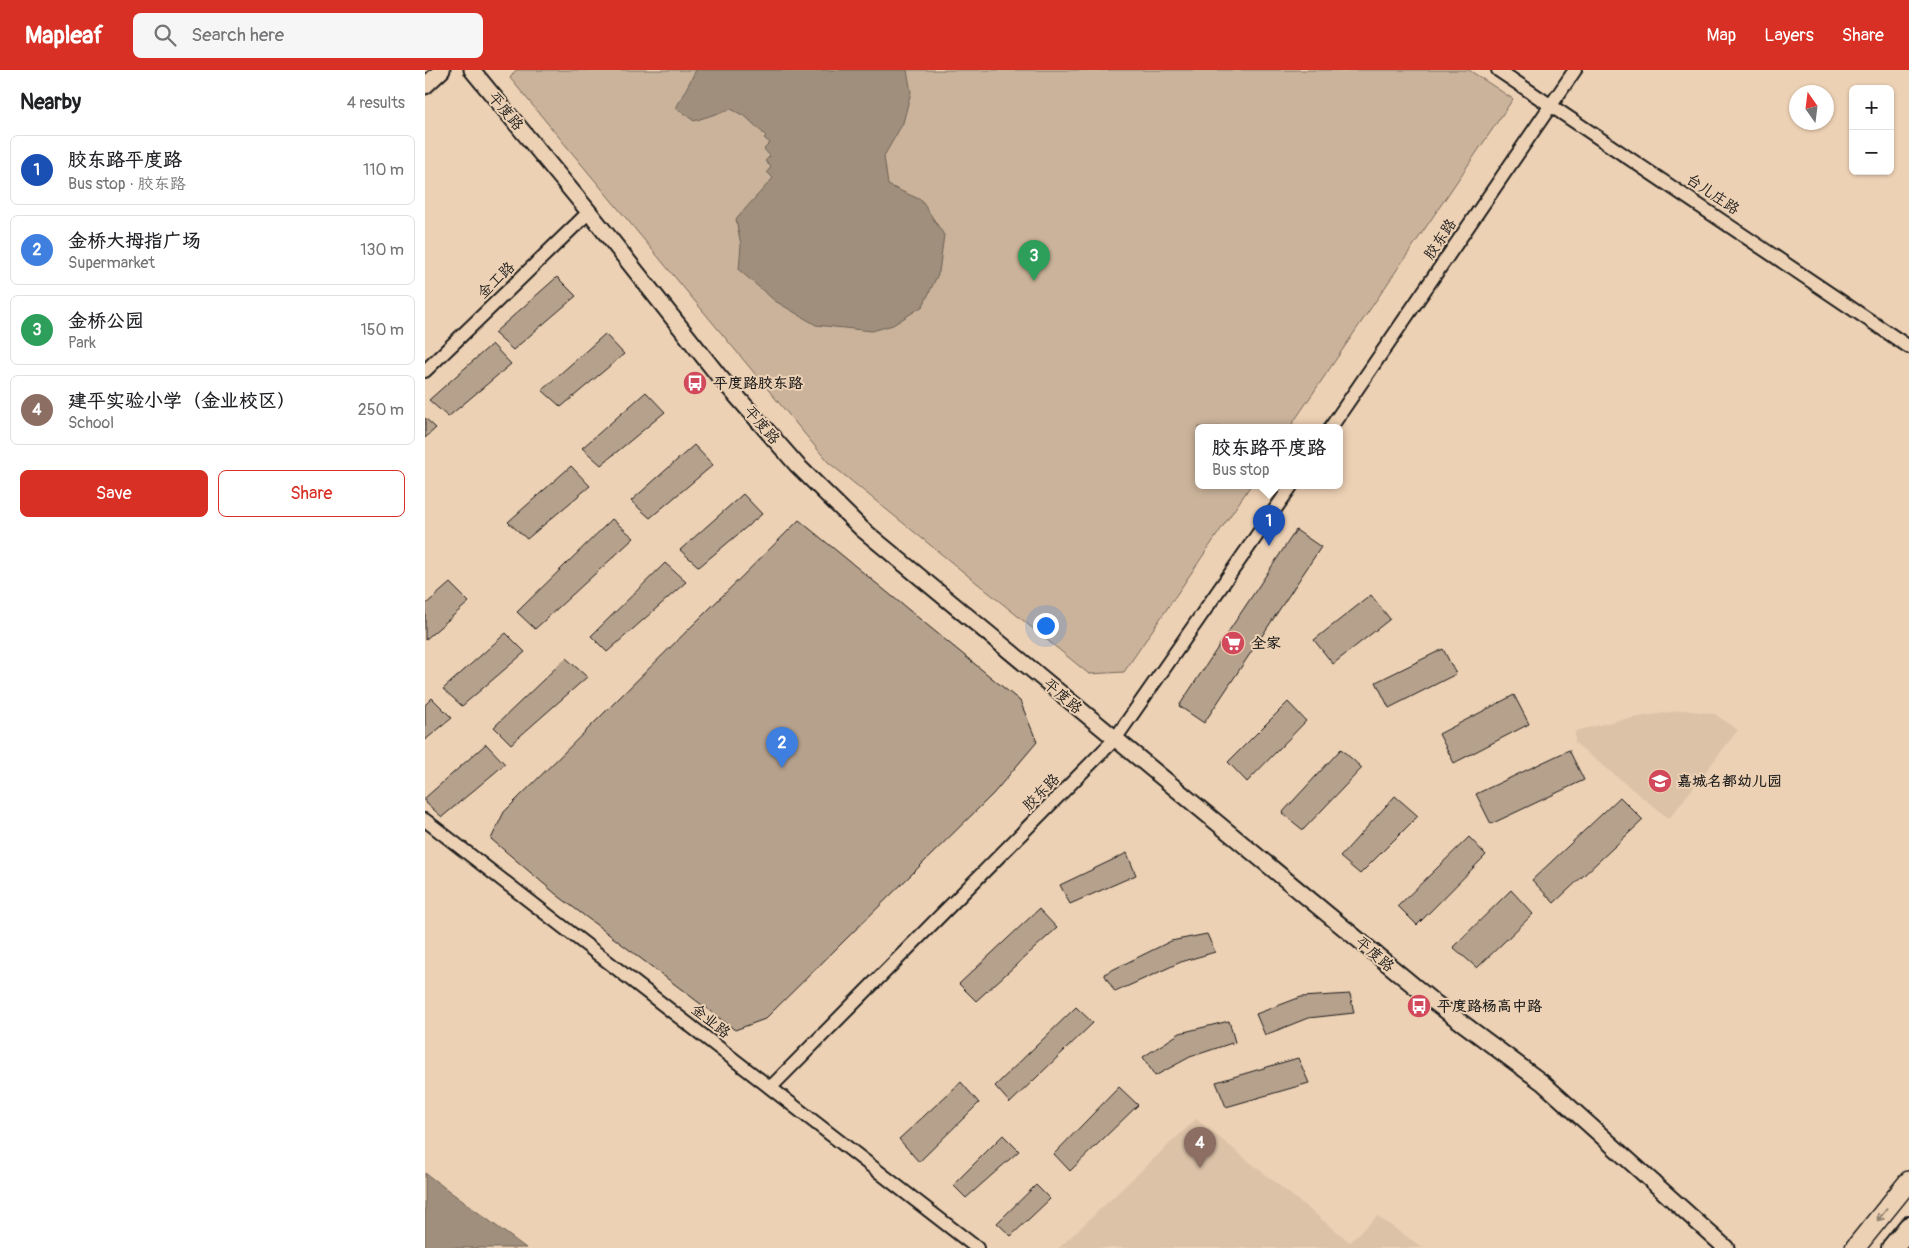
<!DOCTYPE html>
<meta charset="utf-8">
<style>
:root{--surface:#fff;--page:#f6f6f6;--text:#202124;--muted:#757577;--line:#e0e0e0;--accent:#d93025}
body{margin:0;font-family:Pangolin,"LXGW WenKai TC",sans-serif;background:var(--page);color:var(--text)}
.controls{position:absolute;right:15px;top:15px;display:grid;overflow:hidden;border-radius:8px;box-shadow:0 1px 4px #0004}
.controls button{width:45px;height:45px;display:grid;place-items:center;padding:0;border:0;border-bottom:1px solid var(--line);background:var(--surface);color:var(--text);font:25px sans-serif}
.compass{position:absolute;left:1364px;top:15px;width:45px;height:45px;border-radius:50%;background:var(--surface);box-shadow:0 1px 4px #0004;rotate:346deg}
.you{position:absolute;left:620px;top:555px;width:18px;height:18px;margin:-12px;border:4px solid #fff;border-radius:50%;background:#1a73e8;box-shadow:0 0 0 8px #1a73e833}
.badge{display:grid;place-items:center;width:32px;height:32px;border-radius:50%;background:var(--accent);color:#fff;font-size:16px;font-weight:700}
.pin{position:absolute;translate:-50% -41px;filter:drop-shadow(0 1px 2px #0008)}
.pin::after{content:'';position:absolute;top:26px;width:18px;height:15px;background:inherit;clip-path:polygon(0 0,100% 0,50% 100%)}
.popup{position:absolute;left:770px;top:354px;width:148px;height:65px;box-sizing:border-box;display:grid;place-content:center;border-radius:8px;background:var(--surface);filter:drop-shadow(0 1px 4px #0005);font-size:16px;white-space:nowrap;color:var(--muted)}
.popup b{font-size:19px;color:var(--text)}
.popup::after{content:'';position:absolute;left:50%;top:100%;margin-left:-10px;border:10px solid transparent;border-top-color:var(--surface)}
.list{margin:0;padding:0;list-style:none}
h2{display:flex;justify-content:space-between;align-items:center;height:65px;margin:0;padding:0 20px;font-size:21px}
h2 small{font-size:16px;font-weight:400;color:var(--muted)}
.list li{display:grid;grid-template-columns:32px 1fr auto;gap:15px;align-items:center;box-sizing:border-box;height:70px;margin:0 10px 10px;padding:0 10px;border:1px solid var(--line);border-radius:8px}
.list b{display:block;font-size:19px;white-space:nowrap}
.list p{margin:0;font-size:16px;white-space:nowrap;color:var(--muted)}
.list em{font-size:16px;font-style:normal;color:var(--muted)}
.actions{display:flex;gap:10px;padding:15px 20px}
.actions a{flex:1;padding:11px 0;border:1px solid var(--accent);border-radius:8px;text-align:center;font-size:18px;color:var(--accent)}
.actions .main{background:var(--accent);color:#fff}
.icon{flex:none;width:28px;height:28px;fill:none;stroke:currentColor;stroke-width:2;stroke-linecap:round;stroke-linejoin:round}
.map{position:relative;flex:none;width:1484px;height:1178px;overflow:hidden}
header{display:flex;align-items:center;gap:30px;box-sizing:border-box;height:70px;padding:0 25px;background:var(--accent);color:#fff}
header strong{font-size:24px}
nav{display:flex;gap:28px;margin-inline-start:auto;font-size:18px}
.search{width:350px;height:45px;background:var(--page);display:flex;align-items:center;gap:12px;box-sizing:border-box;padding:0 18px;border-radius:8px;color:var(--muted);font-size:19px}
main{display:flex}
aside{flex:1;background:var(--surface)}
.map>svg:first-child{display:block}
.built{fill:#dcc3a8}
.green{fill:#cbb39b;stroke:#74685c}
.water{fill:#a08f7c;stroke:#6b6156}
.building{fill:#b6a18d;stroke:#1c1c1c}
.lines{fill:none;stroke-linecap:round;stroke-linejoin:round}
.minor-casing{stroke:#1c1c1c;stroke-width:16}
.tertiary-casing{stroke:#1c1c1c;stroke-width:19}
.primary-casing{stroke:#1c1c1c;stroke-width:22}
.trunk-casing{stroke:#1c1c1c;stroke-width:24}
.minor{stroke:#edd1b4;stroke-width:12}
.tertiary{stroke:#edd1b4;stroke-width:15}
.primary{stroke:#edd1b4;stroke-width:19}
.trunk{stroke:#edd1b4;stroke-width:20}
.oneway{stroke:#8f8070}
.labels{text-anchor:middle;stroke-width:4;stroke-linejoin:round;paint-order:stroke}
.street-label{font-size:15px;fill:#1c1c1c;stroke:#edd1b4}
.poi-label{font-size:15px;font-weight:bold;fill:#1c1c1c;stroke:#edd1b4;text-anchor:start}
</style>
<header>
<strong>Mapleaf</strong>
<div class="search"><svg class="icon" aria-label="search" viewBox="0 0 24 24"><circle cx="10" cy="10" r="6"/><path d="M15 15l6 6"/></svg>Search here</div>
<nav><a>Map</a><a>Layers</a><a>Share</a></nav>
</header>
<main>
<aside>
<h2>Nearby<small>4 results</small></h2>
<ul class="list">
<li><span class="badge" style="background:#1a4fb4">1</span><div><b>胶东路平度路</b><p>Bus stop · 胶东路</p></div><em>110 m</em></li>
<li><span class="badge" style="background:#3f7fe0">2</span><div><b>金桥大拇指广场</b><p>Supermarket</p></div><em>130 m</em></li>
<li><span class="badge" style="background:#2e9e5b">3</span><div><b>金桥公园</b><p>Park</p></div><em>150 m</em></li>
<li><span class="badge" style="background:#8d6e63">4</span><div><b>建平实验小学（金业校区）</b><p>School</p></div><em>250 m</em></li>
</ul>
<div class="actions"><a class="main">Save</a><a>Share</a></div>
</aside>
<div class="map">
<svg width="1484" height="1178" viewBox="0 0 1484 1178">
<rect width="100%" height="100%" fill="#edd1b4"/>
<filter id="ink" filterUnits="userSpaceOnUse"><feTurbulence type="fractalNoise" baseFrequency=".02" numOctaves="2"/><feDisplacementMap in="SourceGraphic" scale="10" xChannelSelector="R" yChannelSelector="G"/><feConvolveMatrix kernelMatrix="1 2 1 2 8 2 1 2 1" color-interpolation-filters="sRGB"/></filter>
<g filter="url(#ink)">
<path class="built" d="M1259,640L1290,644L1313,660L1244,749L1150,673V661L1194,650Z
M771,1049L925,1172L952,1146L998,1178H634Z"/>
<path class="green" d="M91,0H1044L1088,29L865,357H774V415H826L699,602L664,604L403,392L85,8Z"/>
<path class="water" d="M271,0H482L486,22L478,53L459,86L463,115L496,130L519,165L514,202L498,236L468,255L447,261L391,255L350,231L314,200L316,175L311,149L348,108L342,102L346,97L340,91L345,86L339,79L345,73L339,68L341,66L321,47L306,39L269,51L251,38Z
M0,1103L101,1178H0Z"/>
<path class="building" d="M132,207L151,226L88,280L69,263Z
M180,264L199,284L136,337L117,320Z
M67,274L86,294L23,347L4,330Z
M221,322L240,342L176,395L157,378Z
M0,348L11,358L0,368Z
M269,375L288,395L225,448L206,431Z
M146,396L165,416L102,469L83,452Z
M318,424L337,444L274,497L255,480Z
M187,449L209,468L110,559L92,542Z
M374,450L595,631L612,672L568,724L340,949L310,960L132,825L66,769L79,742Z
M871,460L896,477L779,653L754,636Z
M240,493L261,512L182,582L166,566Z
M25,513L44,532L0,570V535Z
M946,525L965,549L908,594L889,570Z
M81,563L100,582L37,636L18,619Z
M1018,579L1031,604L964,638L951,612Z
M141,588L162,607L86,674L69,657Z
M1089,625L1104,654L1029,693L1014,664Z
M7,628L27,648L0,670V635Z
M863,632L881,651L822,712L803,692Z
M61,674L80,694L17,747L0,732V728Z
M916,679L937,698L878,760L857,743Z
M1144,680L1159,710L1066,754L1051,724Z
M970,726L993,746L935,804L915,787Z
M1195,727L1218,750L1129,833L1107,810Z
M1044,767L1061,785L992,855L973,836Z
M702,783L711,805L645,834L635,815Z
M1086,820L1108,844L1052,898L1028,877Z
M614,839L632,858L551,931L534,914Z
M782,864L790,882L756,892L690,922L679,904L746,871Z
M925,924L929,943L883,948L840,965L831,944L876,927Z
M651,937L668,953L585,1033L570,1016Z
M804,951L810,972L765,987L730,1006L718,987L755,963Z
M873,988L884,1013L801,1037L791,1012Z
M536,1012L554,1033L494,1092L474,1069Z
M694,1017L713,1035L645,1101L629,1084Z
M578,1065L594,1081L541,1128L528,1115Z
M611,1115L625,1129L586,1166L572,1153Z"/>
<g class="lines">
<g class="minor-casing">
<path id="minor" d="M1073,0L1484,277
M0,301L164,142
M906,357L1150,0
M0,750L552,1178
M346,1017L690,669L867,415"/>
</g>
<g class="tertiary-casing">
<path id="tertiary" d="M47,0L164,142L293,305L372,395L437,459L1005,929L1118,1013L1301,1178
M0,16L17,0"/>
</g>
<g class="primary-casing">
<path id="primary" d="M1430,1178L1484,1111"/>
</g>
<g class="trunk-casing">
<path id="trunk" d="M1467,1178L1484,1157"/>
</g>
<use href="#minor" class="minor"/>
<use href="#tertiary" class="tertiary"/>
<use href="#primary" class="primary"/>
<use href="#trunk" class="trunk"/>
</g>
<defs><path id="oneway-shaft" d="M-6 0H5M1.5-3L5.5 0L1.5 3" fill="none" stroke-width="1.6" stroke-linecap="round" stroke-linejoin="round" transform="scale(1.25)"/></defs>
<use class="oneway" href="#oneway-shaft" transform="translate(1457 1145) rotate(129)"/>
</g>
<defs>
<g id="bus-disc" transform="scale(1.25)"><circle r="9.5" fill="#d1495b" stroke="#edd1b4"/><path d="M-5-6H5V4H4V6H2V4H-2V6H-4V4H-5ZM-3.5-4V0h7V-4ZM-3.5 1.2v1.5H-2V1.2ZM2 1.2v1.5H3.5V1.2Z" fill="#fff"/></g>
<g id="supermarket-disc" transform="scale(1.25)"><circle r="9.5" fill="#d1495b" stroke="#edd1b4"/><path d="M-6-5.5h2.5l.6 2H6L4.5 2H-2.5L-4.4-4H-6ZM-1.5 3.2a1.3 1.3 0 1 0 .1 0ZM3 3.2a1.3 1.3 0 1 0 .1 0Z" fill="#fff"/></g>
<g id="school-disc" transform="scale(1.25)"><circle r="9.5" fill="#d1495b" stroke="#edd1b4"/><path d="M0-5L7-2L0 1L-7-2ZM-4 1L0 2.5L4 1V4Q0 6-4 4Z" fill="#fff"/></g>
</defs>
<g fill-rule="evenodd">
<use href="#bus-disc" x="270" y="313"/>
<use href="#supermarket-disc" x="808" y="573"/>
<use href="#school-disc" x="1235" y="711"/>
<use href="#bus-disc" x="994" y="936"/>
</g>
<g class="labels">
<g class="street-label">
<text transform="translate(81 41) rotate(50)" y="5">平度路</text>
<text transform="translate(1288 124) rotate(34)" y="5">台儿庄路</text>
<text transform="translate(1015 169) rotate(-56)" y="5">胶东路</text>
<text transform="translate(71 210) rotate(-44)" y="5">金工路</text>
<text transform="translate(337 355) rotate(49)" y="5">平度路</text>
<text transform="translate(638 626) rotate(40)" y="5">平度路</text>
<text transform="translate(616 722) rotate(-45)" y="5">胶东路</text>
<text transform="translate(950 884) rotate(40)" y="5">平度路</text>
<text transform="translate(286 951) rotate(38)" y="5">金业路</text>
</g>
<g class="poi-label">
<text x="288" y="318">平度路胶东路</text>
<text x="826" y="578">全家</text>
<text x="1252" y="716">嘉城名都幼儿园</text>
<text x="1012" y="941">平度路杨高中路</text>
</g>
</g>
</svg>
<div class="controls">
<button>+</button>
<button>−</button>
</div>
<svg class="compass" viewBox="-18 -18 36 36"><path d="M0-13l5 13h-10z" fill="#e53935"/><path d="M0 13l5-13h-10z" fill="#757577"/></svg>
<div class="you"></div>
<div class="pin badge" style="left:844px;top:476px;background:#1a4fb4">1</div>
<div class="popup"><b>胶东路平度路</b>Bus stop</div>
<div class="pin badge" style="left:357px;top:698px;background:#3f7fe0">2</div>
<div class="pin badge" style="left:609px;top:211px;background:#2e9e5b">3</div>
<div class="pin badge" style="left:775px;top:1098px;background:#8d6e63">4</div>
</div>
</main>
